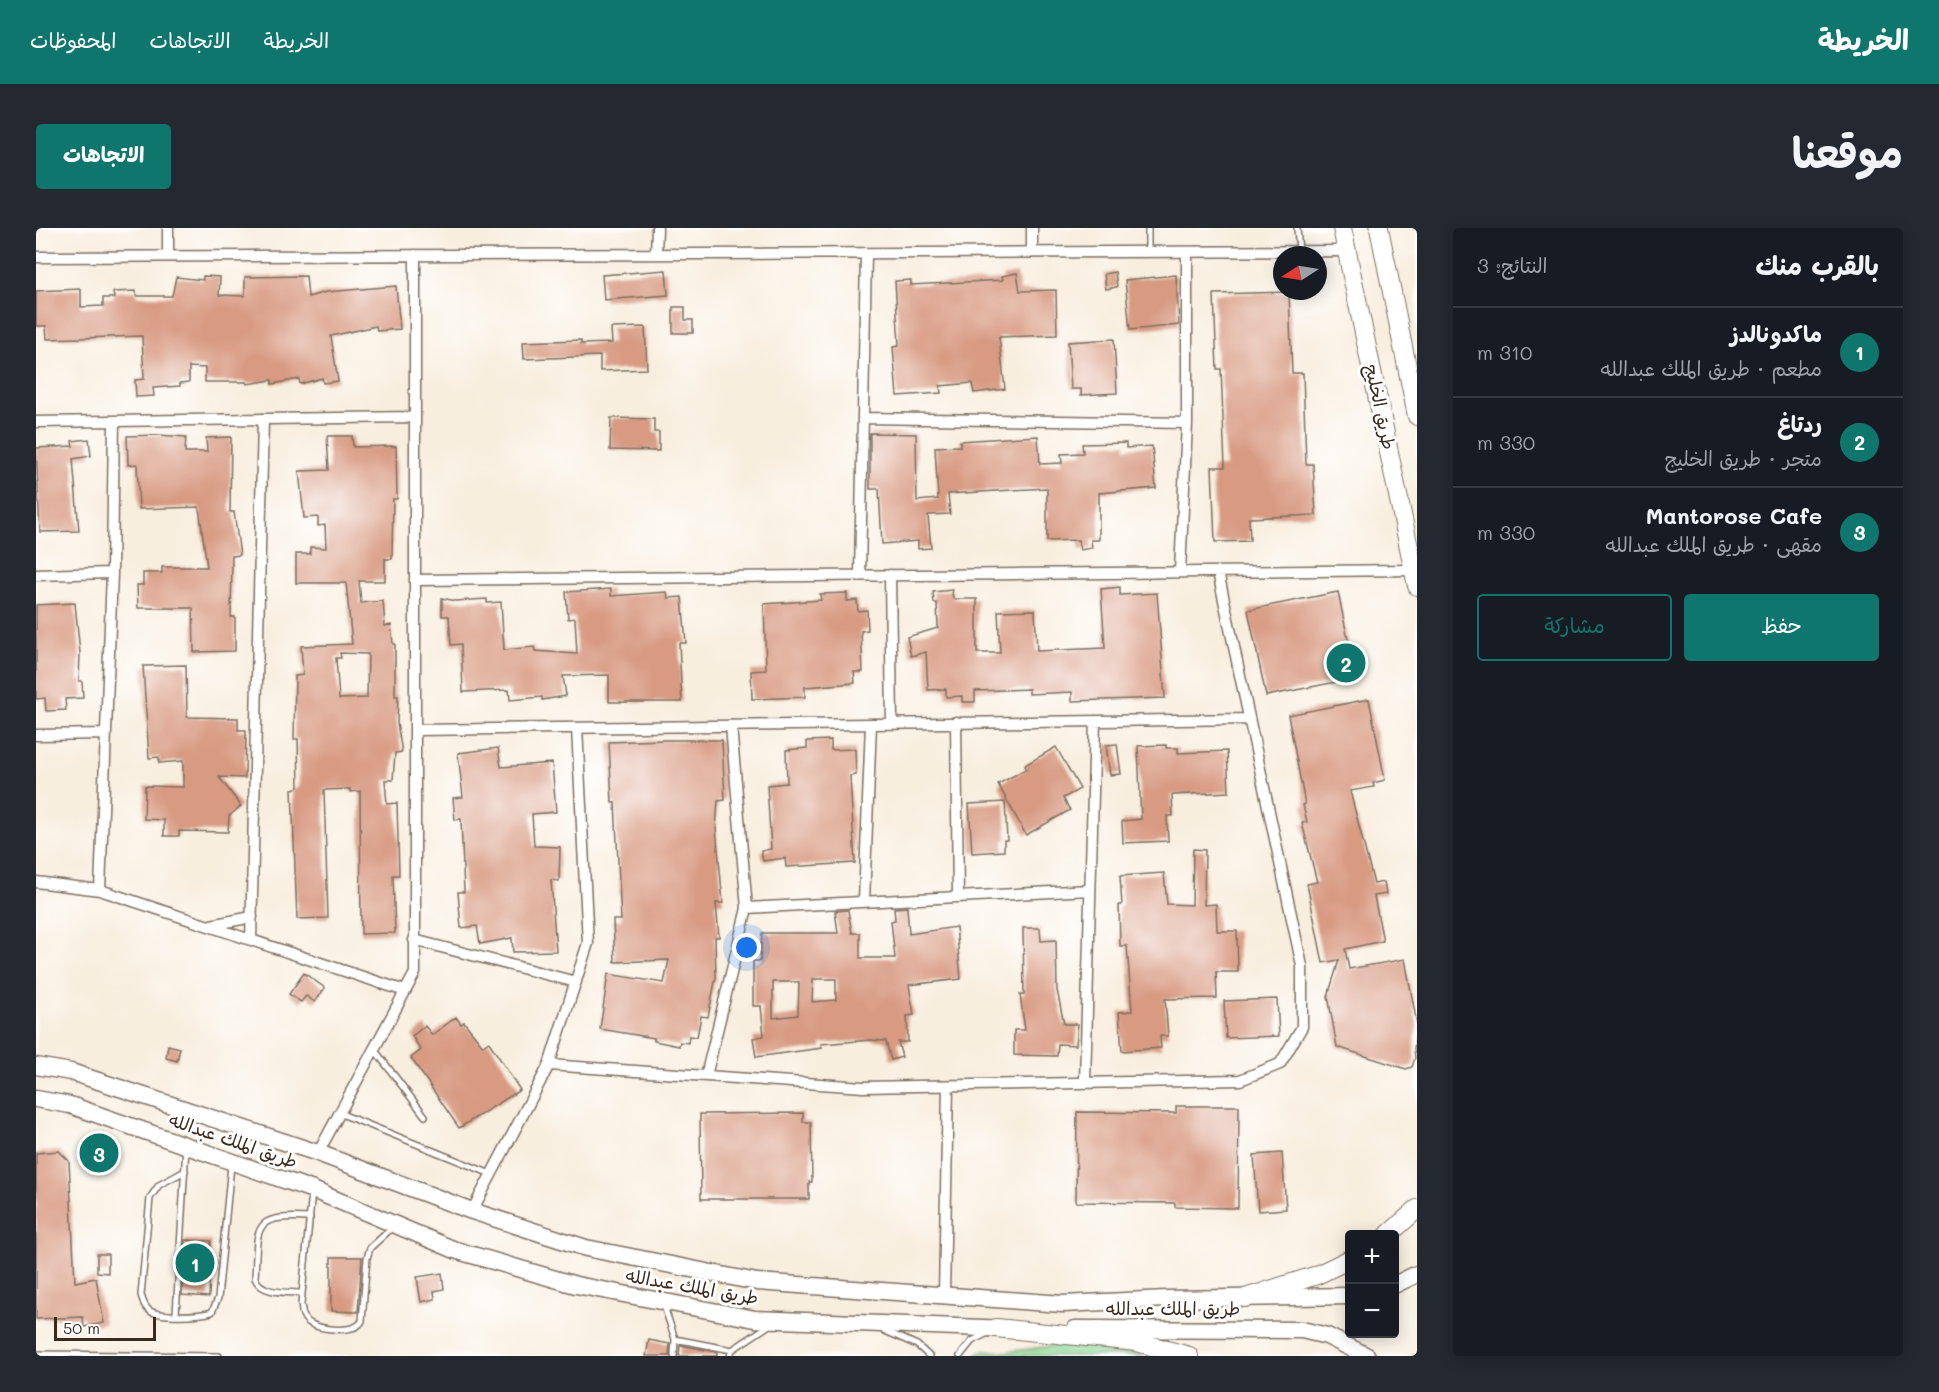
<!DOCTYPE html>
<html lang="ar">
<meta charset="utf-8">
<style>
:root{--surface:#171b24;--page:#242831;--text:#f1f3f6;--muted:#9ea1a6;--line:#363941;--accent:#0f766e}
body{margin:0;font-family:Mali,"Playpen Sans Arabic",sans-serif;background:var(--page);color:var(--text);direction:rtl}
.controls{position:absolute;right:18px;bottom:18px;display:grid;overflow:hidden;border-radius:6px;box-shadow:0 3px 15px #0003}
.controls button{width:54px;height:54px;display:grid;place-items:center;padding:0;border:0;border-bottom:2px solid var(--line);background:var(--surface);color:var(--text);font:30px sans-serif}
.compass{position:absolute;left:1237px;top:18px;width:54px;height:54px;border-radius:50%;background:var(--surface);box-shadow:0 3px 15px #0003;rotate:258deg}
.scale{position:absolute;left:18px;bottom:15px;width:102px;box-sizing:border-box;padding-left:6px;border:3px solid #3b2a1e;border-top:0;font-size:16px;line-height:21px;white-space:nowrap;color:#3b2a1e;-webkit-text-stroke:4px #fff;paint-order:stroke}
.you{position:absolute;left:711px;top:720px;width:21px;height:21px;margin:-15px;border:4px solid #fff;border-radius:50%;background:#1a73e8;box-shadow:0 0 0 9px #1a73e833}
.badge{display:grid;place-items:center;width:39px;height:39px;border-radius:50%;background:var(--accent);color:#fff;font-size:20px;font-weight:700}
.pin{position:absolute;translate:-50% -50%;border:3px solid #fff;box-shadow:0 2px 6px #0006}
.list{margin:0;padding:0;list-style:none}
h2{display:flex;justify-content:space-between;align-items:center;height:78px;margin:0;padding:0 24px;font-size:26px}
h2 small{font-size:20px;font-weight:400;color:var(--muted)}
.list li{display:grid;grid-template-columns:39px 1fr auto;gap:18px;align-items:center;box-sizing:border-box;height:90px;padding:0 24px;border-top:2px solid var(--line)}
.list b{display:block;font-size:22px;white-space:nowrap}
.list p{margin:0;font-size:20px;white-space:nowrap;color:var(--muted)}
.list em{font-size:20px;font-style:normal;color:var(--muted)}
.actions{display:flex;gap:12px;padding:18px 24px}
.actions a{flex:1;padding:14px 0;border:2px solid var(--accent);border-radius:6px;text-align:center;font-size:21px;color:var(--accent)}
.actions .main{background:var(--accent);color:#fff}
.map{position:relative;flex:none;width:1381px;height:1128px;overflow:hidden;direction:ltr;border-radius:6px}
header{display:flex;align-items:center;gap:36px;box-sizing:border-box;height:84px;padding:0 30px;background:var(--accent);color:#fff}
header strong{font-size:28px}
nav{display:flex;gap:33px;margin-inline-start:auto;font-size:21px}
.intro{display:flex;align-items:center;justify-content:space-between;box-sizing:border-box;height:144px;padding:0 36px}
h1{margin:0;font-size:42px}
.button{padding:15px 27px;border-radius:6px;background:var(--accent);color:#fff;font-size:21px;font-weight:700}
main{display:flex;gap:36px;padding:0 36px}
aside{flex:1;background:var(--surface);border-radius:6px;box-shadow:0 3px 15px #0003}
.map>svg:first-child{display:block}
.green{fill:#89d492;stroke:#627f58;stroke-width:1.5}
.building{fill:#d89a81;fill-rule:evenodd}
.lines{fill:none;stroke-linecap:round;stroke-linejoin:round}
.lane-casing{stroke:#7d6f61;stroke-width:8}
.street-casing{stroke:#7d6f61;stroke-width:13}
.secondary-casing{stroke:#7d6f61;stroke-width:19}
.primary-casing{stroke:#7d6f61;stroke-width:20}
.lane{stroke:#fff;stroke-width:5}
.street{stroke:#fff;stroke-width:10}
.secondary{stroke:#fff;stroke-width:16}
.primary{stroke:#fff;stroke-width:18}
.labels{text-anchor:middle;stroke-width:6;stroke-linejoin:round;paint-order:stroke}
.street-label{font-size:18px;fill:#3b2a1e;stroke:#fff}
</style>
<header>
<strong>الخريطة</strong>
<nav><a>الخريطة</a><a>الاتجاهات</a><a>المحفوظات</a></nav>
</header>
<div class="intro"><h1>موقعنا</h1><a class="button">الاتجاهات</a></div>
<main>
<aside>
<h2>بالقرب منك<small>النتائج: 3</small></h2>
<ul class="list">
<li><span class="badge">1</span><div><b>ماكدونالدز</b><p>مطعم · طريق الملك عبدالله</p></div><em>310 m</em></li>
<li><span class="badge">2</span><div><b>ردتاغ</b><p>متجر · طريق الخليج</p></div><em>330 m</em></li>
<li><span class="badge">3</span><div><b>Mantorose Cafe</b><p>مقهى · طريق الملك عبدالله</p></div><em>330 m</em></li>
</ul>
<div class="actions"><a class="main">حفظ</a><a>مشاركة</a></div>
</aside>
<div class="map">
<svg width="1381" height="1128" viewBox="0 0 1381 1128">
<rect width="100%" height="100%" fill="#fff"/>
<filter id="ink" filterUnits="userSpaceOnUse"><feTurbulence type="fractalNoise" baseFrequency=".0167" numOctaves="2"/><feDisplacementMap in="SourceGraphic" scale="12" xChannelSelector="R" yChannelSelector="G"/><feConvolveMatrix kernelMatrix="1 2 1 2 8 2 1 2 1" color-interpolation-filters="sRGB"/></filter>
<filter id="wash" filterUnits="userSpaceOnUse"><feTurbulence type="fractalNoise" baseFrequency=".008" numOctaves="4" result="noise"/><feDisplacementMap in="SourceGraphic" scale="24" xChannelSelector="R" yChannelSelector="G"/><feGaussianBlur stdDeviation="1.35" result="paint"/><feColorMatrix in="noise" values="0 0 0 0 0 0 0 0 0 0 0 0 0 0 0 0 0 1.4 0 .05"/><feComposite in="paint" operator="in"/></filter>
<g filter="url(#wash)">
<rect width="100%" height="100%" fill="#f8eede"/>
<path class="green" d="M1016,1118H1052L1110,1128H937L945,1123L970,1124Z"/>
<g id="blocks">
<path class="building" d="M630,42L632,67L568,72L566,47Z
M1079,44L1081,59L1070,61L1068,46Z
M981,45L984,63L1020,62L1021,107L963,109L969,161L938,165L936,155L904,158L905,165L861,168L857,119L863,118L859,53L875,52V57L967,52L966,48Z
M1140,47L1143,97L1094,102L1089,52Z
M167,48L184,49L183,67L209,68V49L270,48L272,69L290,64L360,58L364,101L341,103L340,98L295,108L302,153L287,155L286,150L264,156L263,151L236,156V152L211,156L210,154H169V140L153,139V154L144,155V158L117,160L118,168L100,169L99,152L108,151L106,108L11,111L10,98H0V63L45,61V79L67,78V70H78L77,64L100,63V68H136L140,49L167,52Z
M1253,64L1256,145H1267L1270,236H1277L1280,287L1213,290L1214,313L1179,314L1176,239H1189L1185,141H1181L1178,66Z
M637,79H649V92H657V105H637Z
M609,99L611,141L564,143V128L488,131L487,114L545,112V116L576,115L575,100Z
M1078,111L1081,165L1045,167V161H1035L1032,114Z
M575,190L618,191V204H623V223L574,222Z
M834,205L880,206L881,273L902,271L899,219L924,218V213L1002,208L1004,236L1026,235L1025,226L1047,225L1046,216L1090,215V220L1116,218L1120,260L1063,265V312H1055L1056,320L1044,322L1042,312L1011,313V260L912,266L914,286L892,287L895,320L882,321V313L846,316L843,261H834Z
M122,207L150,209L149,224H171L170,210L195,209L194,284H198L204,327L196,328L195,389H199V423L158,424L157,380H102L101,357H107V345H126V339H171L163,279L103,281L101,236L92,237L91,208Z
M291,208H316L317,219L360,218L361,271H357L356,331H349V353H323L325,375L347,373L349,398L355,397L357,416H359V468H362L361,495L366,524L359,525L357,552H349L351,576L361,575L363,647H357L359,705L325,706L324,563L314,564V561L288,562L292,690L261,691L256,561L263,559L262,511H258L259,448L267,447L265,418L316,416L310,355H260V326H274V319L290,320L289,297L282,298V289L268,290L263,243L293,242ZM304,425L332,426L331,470L303,471L300,430H305Z
M53,211L55,228L37,231L43,303L4,304L0,220L37,218L36,213Z
M1084,359V367L1121,365L1129,470L1036,473V464L993,466V461L939,463V474H926V468L910,469V461L892,462L890,424L875,428L871,409L902,400L901,375H898L897,364L916,362L917,371H941V425H964L962,383L999,382L1001,423L1069,420L1065,361Z
M575,361V368L631,364L632,370L646,369L650,415H643L646,474H573V447L527,448L530,468L506,472V469L474,472L473,462L427,464L425,416L415,417L413,388H406V370L419,373L451,371V375L465,374L468,422L498,419L499,423L541,426L539,390L532,391L530,364Z
M1302,364L1320,450L1230,468L1212,382Z
M811,365V373L821,372L822,383L831,382L832,402L825,403L827,444H818L819,455L769,459V469L716,471L715,443L730,442L728,376L785,372L784,366Z
M39,375L44,425L43,453H46L47,470L29,471L30,482L10,483L9,470L0,471V377Z
M150,437L151,489L202,490V502H210L209,550L183,549L205,578L193,588L192,604L143,603V608H128V592L108,591L109,558L147,559V533L123,535V529L113,530L107,438Z
M1333,471L1349,552L1337,555L1338,559L1314,563L1338,656L1348,654L1350,666L1338,668L1347,713L1309,721L1313,741L1369,731L1381,796L1378,821L1379,830L1376,839L1370,841L1301,819L1292,768L1303,732L1287,735L1271,656L1281,654L1266,595L1271,594L1267,577L1269,576L1252,487Z
M627,512H686L689,572L682,573L680,600L687,675H680L683,709H679L680,749L672,789L665,788L661,809L653,808L652,815L644,814L643,818L618,813V810L564,801L572,746L628,755L633,732L579,734L577,692H585L579,575H576L573,514Z
M795,512V522L819,521L820,547L814,548L819,635L750,639L749,630L727,633L725,623L735,621L731,557L751,555L750,522L771,520V513Z
M1081,516L1085,546L1074,547L1070,517Z
M1130,517V520H1142V525L1191,523L1193,564L1136,567L1137,588H1131L1132,613L1087,615L1086,593L1105,591L1102,518Z
M1020,519L1044,561L1027,570L1034,582L990,607L962,556L990,541L989,537Z
M462,520L465,539L516,535L520,584L496,586L498,618L524,619L523,653L515,652L520,723L477,724L476,710L444,716L441,698L425,700L422,664H428L425,591L419,592L417,570L427,569L422,525Z
M969,574L971,612H968V623L936,625L933,576Z
M1157,621L1169,622L1168,677L1180,676L1181,703H1201L1202,744H1180L1181,770L1129,771L1132,808H1124L1125,820L1086,823L1083,784L1096,783L1091,718H1084L1083,677H1086L1084,648L1128,645L1131,676L1156,677Z
M871,679L873,706L920,699L925,751L873,757L878,787L871,788L872,814H862L866,829L855,832L850,813L835,812L785,816L786,820L720,829L717,810L728,808L725,778H717V733H724L726,705H802L799,683L812,682L816,705H824V730H859L855,693L859,692L858,680ZM777,751H800V772L776,774ZM737,754H763L762,787L737,790Z
M987,700H1004L1005,713L1020,712L1021,762L1028,796H1042L1040,817L1022,816L1021,828L978,827V802H989L984,767H988Z
M268,745L289,760L279,774L270,768L265,774L253,766Z
M1241,771L1243,808L1190,810L1188,773Z
M420,789L425,796L428,794L447,818L453,814L484,862L423,900L375,830L385,822L376,808L389,798L396,807Z
M132,817L144,820L141,833L130,830Z
M1140,878H1203L1202,980L1139,979V975L1040,974L1041,884L1140,885Z
M767,885V894H775L776,954H773V971H665L664,886Z
M23,923L33,933L39,1054L60,1050L68,1095L48,1099L47,1089L0,1091V925Z
M1246,925L1250,981L1222,983L1218,927Z
M149,1012L175,1013L173,1069L146,1067Z
M61,1026H72V1045L61,1044Z
M295,1029H326L322,1084L295,1083Z
M406,1045L408,1061L398,1063L399,1071L385,1074L381,1049Z
M613,1112L634,1116L633,1128H610Z
M644,1117L681,1124V1128H643Z"/>
</g>
</g>
<g filter="url(#ink)">
<use href="#blocks" fill-opacity="0" stroke="#7d6f61" stroke-width="1.5"/>
<g class="lines">
<g class="lane-casing">
<path id="lane" d="M1261,0L1263,23
M1112,24V0
M338,821L389,888
M303,885L455,946
M149,943L123,957L114,970L105,1067C107,1073 108,1079 114,1083C124,1089 164,1088 176,1084L182,1070L195,937
M276,964L265,1076C266,1083 266,1089 272,1094C283,1102 319,1106 326,1093L331,1030L334,1020L357,999
M266,1065C250,1064 225,1066 219,1050C222,997 215,987 274,990
M628,1078L639,1111L638,1128
M140,1086L150,919
M847,1102L881,1117L893,1128
M639,1111L696,1122
M0,1126L183,1128
M694,1128L696,1122L735,1096
M924,1128L936,1113L952,1105"/>
</g>
<g class="street-casing">
<path id="street" d="M996,0V24
M620,26L621,0
M132,28V0
M0,29L1311,23
M827,190L1151,195
M0,194L379,189
M1144,344L1151,195V24
M0,347L76,345
M854,347L856,495
M824,348L830,25
M379,352L1378,342
M920,494L922,669
M379,502L1213,491
M0,507L70,506
M0,654L64,662L369,763
M64,662L76,345L78,193
M828,673L835,496
M711,680L1054,662
M175,697L216,689
M215,712L227,191
M378,712L540,754
M513,837L827,859L1204,852L1244,836L1266,799V738L1182,344
M670,848L711,680L695,498
M1049,854L1059,493
M282,925L379,745V27
M436,983L513,837L552,715L541,500
M908,1067L912,858"/>
</g>
<g class="secondary-casing">
<path id="secondary" d="M0,838L35,844L282,925L436,983L550,1020L721,1054L1027,1076L1131,1071L1314,1068
M0,871L34,877L277,962L419,1022L540,1057L719,1091L972,1101
M1358,1057L1381,1046
M1039,1101L1266,1102L1291,1108L1331,1128"/>
</g>
<g class="primary-casing">
<path id="primary" d="M1306,0L1381,358
M1343,0L1381,188
M1353,1006L1381,981
M1209,1070L1281,1047L1314,1031
M960,1100L1101,1114L1153,1128"/>
</g>
<use href="#lane" class="lane"/>
<use href="#street" class="street"/>
<use href="#secondary" class="secondary"/>
<use href="#primary" class="primary"/>
</g>
</g>
<g class="labels">
<g class="street-label">
<text transform="translate(1344 179) rotate(78)" y="6">طريق الخليج</text>
<text transform="translate(197 913) rotate(19)" y="6">طريق الملك عبدالله</text>
<text transform="translate(656 1059) rotate(10)" y="6">طريق الملك عبدالله</text>
<text x="1137" y="1087">طريق الملك عبدالله</text>
</g>
</g>
</svg>
<div class="controls">
<button>+</button>
<button>−</button>
</div>
<svg class="compass" viewBox="-18 -18 36 36"><path d="M0-13l5 13h-10z" fill="#e53935"/><path d="M0 13l5-13h-10z" fill="#9ea1a6"/></svg>
<div class="scale">50 m</div>
<div class="you"></div>
<div class="pin badge" style="left:159px;top:1035px">1</div>
<div class="pin badge" style="left:1310px;top:435px">2</div>
<div class="pin badge" style="left:63px;top:925px">3</div>
</div>
</main>
